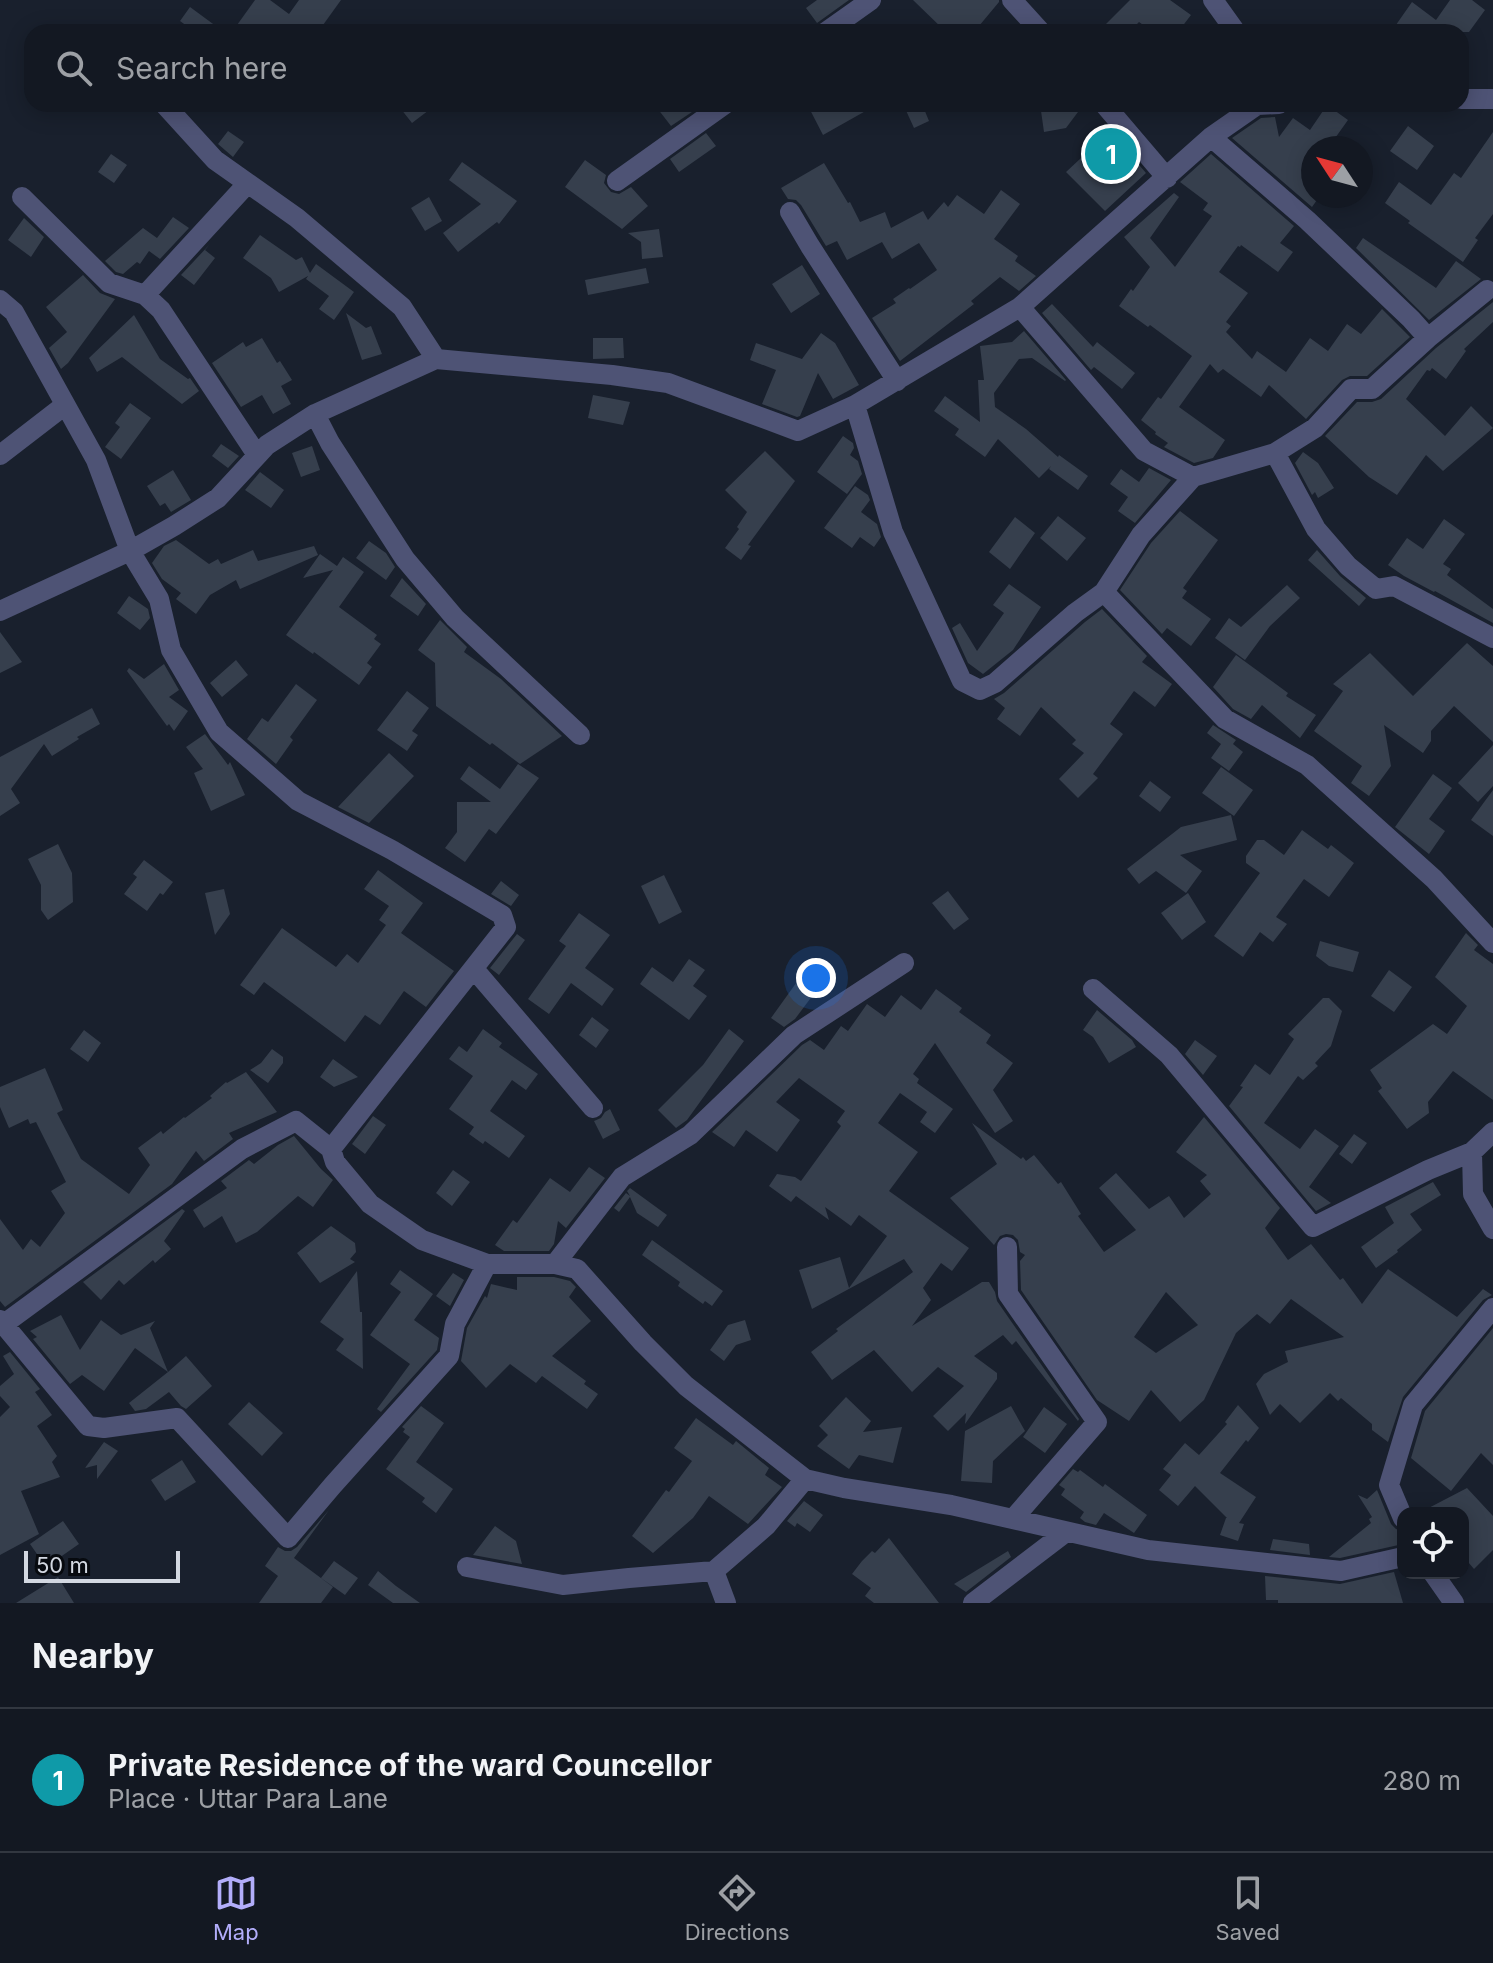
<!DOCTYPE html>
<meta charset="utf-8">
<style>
:root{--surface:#131822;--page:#20252f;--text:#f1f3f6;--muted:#9da0a5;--line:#323740;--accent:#b2adfa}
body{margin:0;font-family:Inter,sans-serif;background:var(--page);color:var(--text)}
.controls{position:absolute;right:24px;bottom:24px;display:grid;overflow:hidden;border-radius:16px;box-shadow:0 4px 20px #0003}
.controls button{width:72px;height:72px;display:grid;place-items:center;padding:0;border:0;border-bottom:2px solid var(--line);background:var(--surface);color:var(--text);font:40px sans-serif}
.compass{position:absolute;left:1301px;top:136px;width:72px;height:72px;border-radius:50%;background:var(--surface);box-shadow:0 4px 20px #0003;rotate:306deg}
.scale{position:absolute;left:24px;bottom:20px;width:156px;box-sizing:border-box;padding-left:8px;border:4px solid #d3d8e1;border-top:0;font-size:22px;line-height:28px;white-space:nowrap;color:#d3d8e1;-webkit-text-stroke:6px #070a0f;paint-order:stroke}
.you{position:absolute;left:816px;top:978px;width:28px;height:28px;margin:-20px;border:6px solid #fff;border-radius:50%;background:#1a73e8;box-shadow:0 0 0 12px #1a73e833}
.badge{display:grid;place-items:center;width:52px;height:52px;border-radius:50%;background:var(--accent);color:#fff;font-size:26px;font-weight:700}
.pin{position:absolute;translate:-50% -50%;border:4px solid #fff;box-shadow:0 2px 8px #0006}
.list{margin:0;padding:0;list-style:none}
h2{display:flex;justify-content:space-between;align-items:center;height:104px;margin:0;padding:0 32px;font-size:34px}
h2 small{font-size:26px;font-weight:400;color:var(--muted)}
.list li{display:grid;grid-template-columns:52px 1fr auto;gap:24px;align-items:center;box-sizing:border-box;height:144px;padding:0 32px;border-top:2px solid var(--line)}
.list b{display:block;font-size:30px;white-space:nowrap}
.list p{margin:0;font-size:26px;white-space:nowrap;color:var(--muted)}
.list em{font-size:26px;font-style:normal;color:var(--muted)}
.icon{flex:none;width:44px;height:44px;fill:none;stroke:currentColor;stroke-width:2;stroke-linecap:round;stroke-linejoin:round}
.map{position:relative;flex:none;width:1493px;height:1603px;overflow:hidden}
.search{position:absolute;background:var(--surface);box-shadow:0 4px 20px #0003;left:24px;right:24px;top:24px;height:88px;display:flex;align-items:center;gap:20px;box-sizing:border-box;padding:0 28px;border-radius:24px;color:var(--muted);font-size:30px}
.sheet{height:248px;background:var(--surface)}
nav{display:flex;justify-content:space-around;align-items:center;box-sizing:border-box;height:112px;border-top:2px solid var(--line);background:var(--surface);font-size:22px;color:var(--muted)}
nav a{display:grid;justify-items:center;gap:4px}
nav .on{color:var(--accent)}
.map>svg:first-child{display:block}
.building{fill:#363f4d;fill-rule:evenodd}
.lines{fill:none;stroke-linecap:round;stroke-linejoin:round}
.minor{stroke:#4e5375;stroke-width:20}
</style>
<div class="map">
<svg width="1493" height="1603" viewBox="0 0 1493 1603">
<rect width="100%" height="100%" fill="#19202d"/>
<path class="building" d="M255,0H270L289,14L299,0H341L318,32H232Z
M817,0H849L817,23L806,8Z
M913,0H999V2L974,32H946Z
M1130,0H1170L1191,15L1178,32H1153L1139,22L1129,32H1098Z
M1450,0H1472L1485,10L1469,32H1391L1412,2L1436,20Z
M190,7L224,32H195L180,21Z
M397,104H437L412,123Z
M654,104H686L692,112L671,126Z
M807,104H878L823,135Z
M903,104H922L929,121L914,128Z
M1040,104H1084L1066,128L1044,132Z
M1327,105L1348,120L1328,148H1313V197L1317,200L1312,207L1232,138L1261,118L1275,117L1279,137L1293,118L1310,130Z
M1408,126L1434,146L1417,170L1390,151Z
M228,131L244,142L233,157L218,144Z
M1110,131L1146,173L1105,211L1066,172Z
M1493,132V214L1475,238L1478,240L1463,262L1408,223L1410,221L1385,203L1399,182L1431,205L1454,173L1461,178Z
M706,133L716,146L679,172L670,159Z
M111,154L127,165L114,183L98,172Z
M1211,154L1294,226L1280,243L1293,252L1278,272L1241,245L1240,247L1238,246L1219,272L1248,293L1226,322L1231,326L1226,332L1252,359L1257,351L1286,372L1310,338L1328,351L1347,324L1361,334L1382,309L1410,337L1367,376H1350L1342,380L1306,419L1269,385L1261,397L1223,369L1218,373L1210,364L1179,407L1225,440L1213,458L1194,463L1164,447L1168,443L1155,434L1156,432L1141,420L1158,397L1161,399L1192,356L1150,325L1148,327L1119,306L1131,289L1133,291L1150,267L1124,237L1174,193L1179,197L1150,238L1175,267L1212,216L1203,210L1208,203L1180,182Z
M585,160L606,175L604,183L611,192L619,194L631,187L648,206L622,229L565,187Z
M462,162L517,201L499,224L497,222L458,252L443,233L481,204L449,180Z
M824,163L848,203L850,202L860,222L885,212L891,228L923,211L928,220L944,202L948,207L957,195L984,214L1001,190L1020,204L994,239L1018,256L1015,261L1036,276L1019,291L1000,277L971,301L974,304L900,361L872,318L896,303L893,299L909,288L910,289L937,270L919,243L892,259L882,242L847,260L837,241L826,246L801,205L796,200L788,199L781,188Z
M429,197L442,221L425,231L411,208Z
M173,217L189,228L160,259L149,251L140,264L137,262L123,274L116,272L105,261L143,228L157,238Z
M24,218L44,237L31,257L8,240Z
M659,229L663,257L642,259L641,242L628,233Z
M260,235L296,260L302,257L310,273L316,264L354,292L334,320L319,309L329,296L306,279L308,276L279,292L271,278L243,258Z
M1363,238L1436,288L1456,261L1481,279L1429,320L1356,248Z
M210,244L205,250L215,258L194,285L181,275Z
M802,265L820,294L791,313L772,284Z
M646,268L649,283L588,295L585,280Z
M83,275L100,293L115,299L68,363L61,369L49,348L67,332L46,307Z
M1493,302V322L1464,349L1466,351L1446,379L1432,368L1430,371L1427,370L1406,399L1445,436L1471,406L1493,428L1443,471L1426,455L1397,495L1369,477L1325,436L1357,402H1372L1381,399L1436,348Z
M1052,304L1093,347L1097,342L1135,373L1122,389L1094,367L1091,370L1042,313Z
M346,313L366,328L371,326L382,354L362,360Z
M134,315L160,359L188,379L190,378L199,391L182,404L122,357L97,372L89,358Z
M1024,331L1066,380L1065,381L1032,358L1019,359L994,393L995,407L1026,429L1058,457L1059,455L1088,476L1078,490L1049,469L1051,466L1039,478L998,439L985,457L955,435L959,429L934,411L945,396L980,422L978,380H984L980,346L1012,342Z
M821,333L835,343L859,385L833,399L818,373L800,416L797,417L762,404L776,370L750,360L756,343L802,359Z
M262,338L277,363L280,361L292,380L281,386L291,404L273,414L262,395L241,407L212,363L243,342L246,347Z
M593,338H623L624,358L593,359Z
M593,395L630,402L623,425L588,418Z
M130,403L151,418L121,459L105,447L120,427L115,423Z
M843,436L853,443L854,448L850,455L858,461L862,474L847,494L817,472Z
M221,444L239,456L228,468L212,456Z
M312,446L320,470L301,477L292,453Z
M765,451L795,481L748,545L751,546L741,560L725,548L739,529L737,527L747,512L725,490Z
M1303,452L1318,463L1334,488L1318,498L1315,492L1312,495L1295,463Z
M1149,468L1171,480L1135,523L1118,511L1128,497L1110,484L1121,469L1139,482Z
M173,470L191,500L171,512L165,503L160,506L147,486Z
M260,472L284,490L271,508L245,490Z
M855,486L868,495L870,500L861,512L877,524L881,537L874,547L860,537L852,548L824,528Z
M1180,511L1218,540L1183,588L1187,591L1182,598L1211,619L1191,646L1167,628L1162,634L1120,590L1151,543Z
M1058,516L1086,538L1067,561L1040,538Z
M1015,517L1035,533L1010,569L989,552Z
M1444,519L1465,534L1443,564L1451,569L1447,575L1493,609V623L1435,591L1434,592L1404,576L1388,565L1407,538L1423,549Z
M176,540L209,564L218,559L221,564L253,550L258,561L314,546L318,555L240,589L236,580L210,595L196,614L176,599L181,593L162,579L152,563L164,546Z
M369,541L386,553L395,567L386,580L356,558Z
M1317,550L1340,576L1366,598L1359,606L1308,560Z
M320,554L337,566L343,557L364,572L339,607L377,635L374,639L381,644L367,663L372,667L359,685L314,652L313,654L286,635L333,570L303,578Z
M402,578L426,604L418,616L390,596Z
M1009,584L1041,607L1013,650L983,674L968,663L952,628L960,623L977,651L1004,613L993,605Z
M1287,585L1300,598L1270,626L1245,660L1215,638L1229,618L1241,627Z
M129,596L148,609L150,618L140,630L117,613Z
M1102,609L1147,656L1142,662L1172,684L1155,707L1134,691L1110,724L1123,734L1093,774L1098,778L1078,798L1059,779L1084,753L1072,744L1076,740L1041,707L1020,736L997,719L1005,708L994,699L1004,693L1085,622Z
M440,620L467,647L464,652L501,679L562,736L520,764L492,743L490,745L436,706L435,663L418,650Z
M0,632L22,662L0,673Z
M1467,643L1493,666V742L1454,706L1431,731V741L1423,753L1384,725L1391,766L1369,796L1351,783L1362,766L1314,731L1343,691L1333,684L1370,653L1413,696Z
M1236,655L1288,693L1286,696L1316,715L1300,738L1262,705L1251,719L1233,709L1213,687Z
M236,660L248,675L222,697L210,683Z
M164,664L179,690L169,697L188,711L174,731L169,724L167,726L127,671L129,668L144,679Z
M296,684L317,700L290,737L293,740L276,764L247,739L262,718L268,722Z
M407,691L429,708L412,731L418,735L407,751L377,730Z
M92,708L100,724L77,737L79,739L52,756L44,744L11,789L20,803L0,816V757Z
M1213,725L1236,740L1233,744L1243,752L1229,771L1211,758L1221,744L1207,733Z
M205,734L228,765L230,762L245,795L211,811L194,773L203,769L186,747Z
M1493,745V786L1478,802L1458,783Z
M389,753L414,776L369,823L338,807Z
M518,764L539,778L496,834L489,829L465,862L445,848L457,832V802H491L460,779L469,766L500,789Z
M1221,767L1253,790L1234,816L1202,793Z
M1433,774L1452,788L1429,819L1445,831L1429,854L1395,827Z
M1150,781L1171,797L1160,812L1139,796Z
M1493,790V836L1471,820Z
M1231,815L1237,840L1180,855L1202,871L1186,893L1156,871L1139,884L1127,869L1181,827Z
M1302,830L1328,849L1331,845L1354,863L1329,897L1304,879L1276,917L1287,924L1273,942L1260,932L1243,957L1214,936L1260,873L1246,863V856L1257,840H1264L1284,855Z
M58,844L72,873L73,902L48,920L41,910V885L28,859Z
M144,860L173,882L163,895L160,893L147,911L124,894L137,877L133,874Z
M378,870L423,903L401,933L454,971L426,1007L404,991L380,1025L365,1015L345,1042L264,982L254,995L240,985L282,928L336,967L347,954L358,963L386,925L379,920L389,906L364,889Z
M664,875L682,912L659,924L641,886Z
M501,881L519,895L511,906L491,894Z
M224,889L230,914L215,935L205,893Z
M948,891L969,919L954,930L932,903Z
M1188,893L1206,922L1182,940L1161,913Z
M579,913L610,935L585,968L614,989L602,1006L571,983L549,1014L528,999L566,946L559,941Z
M1466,933L1478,945L1474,950L1493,964V1100L1453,1071L1428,1102L1429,1113L1407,1129L1378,1091L1382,1088L1370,1070L1433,1024L1447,1034L1467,1006L1435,977Z
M517,934L525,940L499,975L490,968Z
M1320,941L1359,952L1353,972L1329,966L1316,956Z
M689,959L705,970L693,986L707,996L689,1020L640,984L652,967L673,982Z
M1389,970L1412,987L1394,1012L1371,996Z
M799,979L816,991L795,1019L784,1027L771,1018Z
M936,989L962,1008L959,1012L991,1035L986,1043L1013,1063L993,1090L1013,1121L995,1133L935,1043L913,1074L919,1079L917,1083L953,1109L935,1133L920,1122L927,1112L900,1093L878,1123L918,1152L889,1191L969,1248L952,1271L941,1263L923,1288L931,1300L912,1326L982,1282H989L995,1292L997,1301L1079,1419L1078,1421L1016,1341L1012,1345L1003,1335L974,1356L997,1373V1379L965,1424L966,1413L948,1431L933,1416L964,1386L938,1367L912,1392L874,1350L832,1380L811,1352L838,1331L836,1329L913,1272L904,1259L812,1309L799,1270L840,1257L849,1288L887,1236L859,1215L851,1226L825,1207L829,1220L796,1196L791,1202L769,1186L777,1174L795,1177L801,1181L841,1126L837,1122L845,1111L799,1078L776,1102L800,1120L777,1152L746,1130L734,1147L712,1132L802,1045L810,1040L824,1050L841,1026L848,1031L867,1004L885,1017L901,995L921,1010Z
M1323,998H1329L1342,1011L1331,1046L1315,1063L1318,1066L1303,1080L1298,1076L1264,1123L1300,1149L1315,1129L1339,1146L1309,1187L1331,1203L1316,1211L1229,1106L1243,1087L1240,1086L1255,1064L1270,1075L1294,1039L1288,1034Z
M1097,1010L1132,1040L1136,1047L1109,1063L1093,1037L1083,1030Z
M592,1017L609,1030L596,1048L579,1035Z
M483,1029L502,1043L499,1047L538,1074L526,1090L512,1080L490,1111L525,1136L509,1158L485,1141L483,1144L469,1134L474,1127L449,1109L473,1076L449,1059L459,1046L467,1052Z
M729,1029L744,1041L687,1120L676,1128L658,1110L703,1065Z
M84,1030L101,1043L88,1062L70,1049Z
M1195,1040L1217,1056L1203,1075L1185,1054Z
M272,1049L283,1057V1063L268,1083L250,1070L261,1063Z
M333,1059L358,1077L334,1087L320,1077Z
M45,1068L63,1110L57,1113L81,1159L129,1194L150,1165L138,1148L161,1131L163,1134L184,1117L185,1118L212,1098L210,1096L226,1082L227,1083L246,1072L277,1112L229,1133L233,1139L204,1161L196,1151L172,1184L5,1307L0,1301V1219L23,1250L31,1239L40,1247L65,1213L51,1191L66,1182L36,1122L30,1124L28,1119L9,1128L0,1107V1087Z
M610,1109L620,1130L603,1139L594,1121L601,1118L605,1112Z
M373,1116L386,1125L365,1154L352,1144Z
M1204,1117L1280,1208L1265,1228L1288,1260L1311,1244L1340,1280L1343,1278L1362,1304L1388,1269L1457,1317L1483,1289L1492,1295L1483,1300L1403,1397L1388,1442L1372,1430V1424L1341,1398L1338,1401L1330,1393L1300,1423L1280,1404L1270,1415L1256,1384L1264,1374L1288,1362L1285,1351L1344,1337L1291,1299L1270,1324L1257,1314L1236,1333L1204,1400L1180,1422L1151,1390L1129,1421L1097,1400L1021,1290L1020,1261L1025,1255L1020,1252L1018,1240L1013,1235L1006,1234L1000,1236L994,1245L950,1198L997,1164L972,1123L1021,1159L1023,1157L1026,1161L1034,1155L1058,1184L1061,1182L1081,1214L1078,1216L1104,1252L1136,1230L1099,1188L1116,1173L1149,1209L1169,1196L1184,1218L1211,1194L1200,1181L1207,1175L1176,1152ZM1166,1292L1198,1325L1156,1353L1134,1337Z
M1354,1134L1367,1143L1352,1164L1339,1154Z
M294,1136L321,1169L333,1180L313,1207L298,1196L257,1232L236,1243L222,1216L204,1228L193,1210L227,1188L221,1181L249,1160L254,1164L278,1145Z
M589,1167L605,1178L566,1228L558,1221L554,1244L549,1251H504L495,1245L513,1220L517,1223L550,1178L570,1192Z
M453,1170L470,1182L452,1206L436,1193Z
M1433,1182L1441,1195L1410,1214L1422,1230L1397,1250L1398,1252L1376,1268L1361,1247L1394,1223L1385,1207Z
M630,1188L667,1215L658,1227L637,1213L630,1197L619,1212L614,1208L626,1193L630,1196L627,1191Z
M182,1209L185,1211L164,1241L171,1249L155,1263L153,1260L124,1285L119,1280L101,1300L83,1282Z
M331,1226L355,1243L356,1252L350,1259L355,1262L320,1283L297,1253Z
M652,1240L723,1291L712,1306L705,1301L703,1304L678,1286L680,1282L642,1255Z
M400,1270L433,1294L414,1320L439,1338L437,1350L381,1412L377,1409L410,1364L370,1335L401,1292L390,1284Z
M357,1271L360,1312H362L363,1369L336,1350L344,1339L320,1322Z
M453,1273L464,1280L450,1306L436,1296Z
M517,1277H554L570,1281L576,1287L569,1297L591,1321L552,1356L586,1381L584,1384L598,1394L587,1409L542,1376L536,1383L510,1364L486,1388L461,1361L467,1328L485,1296L487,1298L491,1284L517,1290Z
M61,1315L80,1350L101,1320L121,1335L155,1321L150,1328L168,1372L186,1356L212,1386L186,1409L181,1406L169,1392L146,1409L135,1411L129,1403L168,1372L135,1348L104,1391L82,1375L70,1384L33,1339L37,1337L30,1331Z
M745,1320L751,1340L736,1345L724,1361L710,1350L728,1325Z
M1493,1328V1465L1481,1453L1451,1491L1411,1458L1425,1411Z
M10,1352L40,1389L35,1392L52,1415L37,1426L57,1456L52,1462L60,1477L21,1491L39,1534L0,1555V1417L10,1407L0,1396V1386L14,1374L3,1356Z
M846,1397L871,1421L863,1432L902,1427L893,1463L859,1455L849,1469L817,1446L828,1435L819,1426Z
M249,1402L283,1433L262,1456L228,1424Z
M1238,1405L1259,1428L1248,1442L1246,1440L1220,1473L1256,1497L1239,1523L1244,1524L1238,1541L1220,1535L1226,1518H1227L1195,1486L1178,1506L1159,1490L1171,1475L1163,1469L1185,1443L1199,1455L1227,1424L1225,1422Z
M421,1406L444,1423L416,1462L453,1489L436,1513L422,1502L425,1498L386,1469L410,1437L403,1432L405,1429L402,1427Z
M1011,1406L1025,1431L993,1461L992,1483L961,1481L965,1431Z
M1044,1407L1067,1424L1045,1453L1023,1437Z
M696,1418L733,1445L736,1441L769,1468L765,1475L782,1487L748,1524L709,1496L693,1518L653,1553L632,1536L666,1490L669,1492L692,1461L674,1448Z
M104,1442L118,1451L97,1479V1465L85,1468Z
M182,1460L196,1482L165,1501L151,1480Z
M1073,1469L1078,1472L1080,1470L1103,1487L1105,1484L1147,1515L1134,1533L1104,1513L1096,1525L1085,1522L1080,1518L1084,1512L1061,1495L1065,1489L1059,1485Z
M1467,1488L1493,1516V1550L1474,1569L1463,1556V1513H1419Z
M1377,1490L1391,1524L1396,1529L1402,1531L1403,1544L1340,1558L1329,1557L1371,1523L1369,1519L1372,1517L1358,1495L1367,1499Z
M804,1501L823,1515L810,1532L797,1523L795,1527L787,1521Z
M329,1510L294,1558L333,1587L321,1603H259L278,1576L265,1566L278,1547L285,1551H291L297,1547Z
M63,1521L79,1544L46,1567L30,1544Z
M495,1526L516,1541L522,1564L473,1555Z
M889,1538L939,1603H874L865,1596L871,1588L852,1574L862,1561L872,1551L875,1553Z
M1273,1539L1309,1544L1310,1555L1270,1550Z
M1008,1551L1011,1557L966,1592L954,1584Z
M334,1561L358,1578L345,1595L321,1578Z
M378,1571L396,1586L420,1603H393L368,1585Z
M1394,1572L1403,1603H1278V1600H1266L1265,1576L1340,1584Z
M58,1577L74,1603H16Z"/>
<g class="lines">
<path class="minor" d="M1012,0L1041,32
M1213,0L1236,32
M826,32L871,0
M1461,99H1493
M164,104L215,160L297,218L402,307L436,359
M1104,104L1167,178
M1211,137L1307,220L1411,319L1428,338
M617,181L725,104
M248,183L145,295L161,310L257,455
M22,197L109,283L145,295
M790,212L810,246L897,381
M0,300L14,312L96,460L130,551L159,599L171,650L219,732L298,801L392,850L502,915L506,927L331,1149L335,1162L370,1204L422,1240L487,1264H555L577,1269L643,1343L686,1386L805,1479L844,1488L951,1505L1148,1550L1341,1571L1403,1557
M1020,307L1144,451L1193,477L1141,535L1104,592L1225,719L1307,765L1434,879L1493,943
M855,405L893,532L962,681L980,690L995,683L1075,613L1104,592
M315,414L330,443L405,559L455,618L580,735
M1275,453L1316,529L1348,566L1376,589L1394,586L1493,638
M0,455L65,405
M1193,477L1275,453L1315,428L1351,389H1372L1428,338L1487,290
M0,611L130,551L174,526L218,498L267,445L315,414L436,359L612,375L668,383L798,431L855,405L1020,307L1211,137L1257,105L1279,104
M474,969L593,1108
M1093,989L1169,1055L1313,1227L1428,1170L1472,1152
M1493,1132L1472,1152L1473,1194L1493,1229
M1007,1247L1008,1294L1097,1422L1013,1519
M555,1264L622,1177L690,1135L794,1035L904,963
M0,1320L88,1426L104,1428L177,1418L288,1538L333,1485L449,1356L455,1324L487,1264
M4,1324L242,1149L296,1121L331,1149
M1403,1518L1389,1485L1413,1405L1493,1308
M467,1567L563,1585L629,1578L714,1571L766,1526L805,1479
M714,1571L726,1603
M1433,1573L1454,1603
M973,1603L1066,1532"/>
</g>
</svg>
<div class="controls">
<button><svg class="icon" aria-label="locate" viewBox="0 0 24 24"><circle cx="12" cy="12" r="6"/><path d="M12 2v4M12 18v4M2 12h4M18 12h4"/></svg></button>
</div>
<svg class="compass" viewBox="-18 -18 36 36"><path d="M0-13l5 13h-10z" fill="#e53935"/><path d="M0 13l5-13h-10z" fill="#9da0a5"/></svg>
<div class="scale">50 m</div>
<div class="you"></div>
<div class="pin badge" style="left:1111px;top:154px;background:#0f9aa8">1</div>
<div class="search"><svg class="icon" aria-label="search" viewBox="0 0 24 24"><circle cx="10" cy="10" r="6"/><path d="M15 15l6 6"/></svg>Search here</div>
</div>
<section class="sheet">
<h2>Nearby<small></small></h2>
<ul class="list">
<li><span class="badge" style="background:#0f9aa8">1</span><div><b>Private Residence of the ward Councellor</b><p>Place · Uttar Para Lane</p></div><em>280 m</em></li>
</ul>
</section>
<nav>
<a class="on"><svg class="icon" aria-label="map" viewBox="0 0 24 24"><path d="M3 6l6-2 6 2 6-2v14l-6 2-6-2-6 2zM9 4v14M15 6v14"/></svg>Map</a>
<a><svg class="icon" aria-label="directions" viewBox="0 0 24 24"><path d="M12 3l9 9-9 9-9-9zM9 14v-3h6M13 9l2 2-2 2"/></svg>Directions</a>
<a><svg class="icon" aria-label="saved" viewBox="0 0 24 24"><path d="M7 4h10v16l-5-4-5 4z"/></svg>Saved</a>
</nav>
